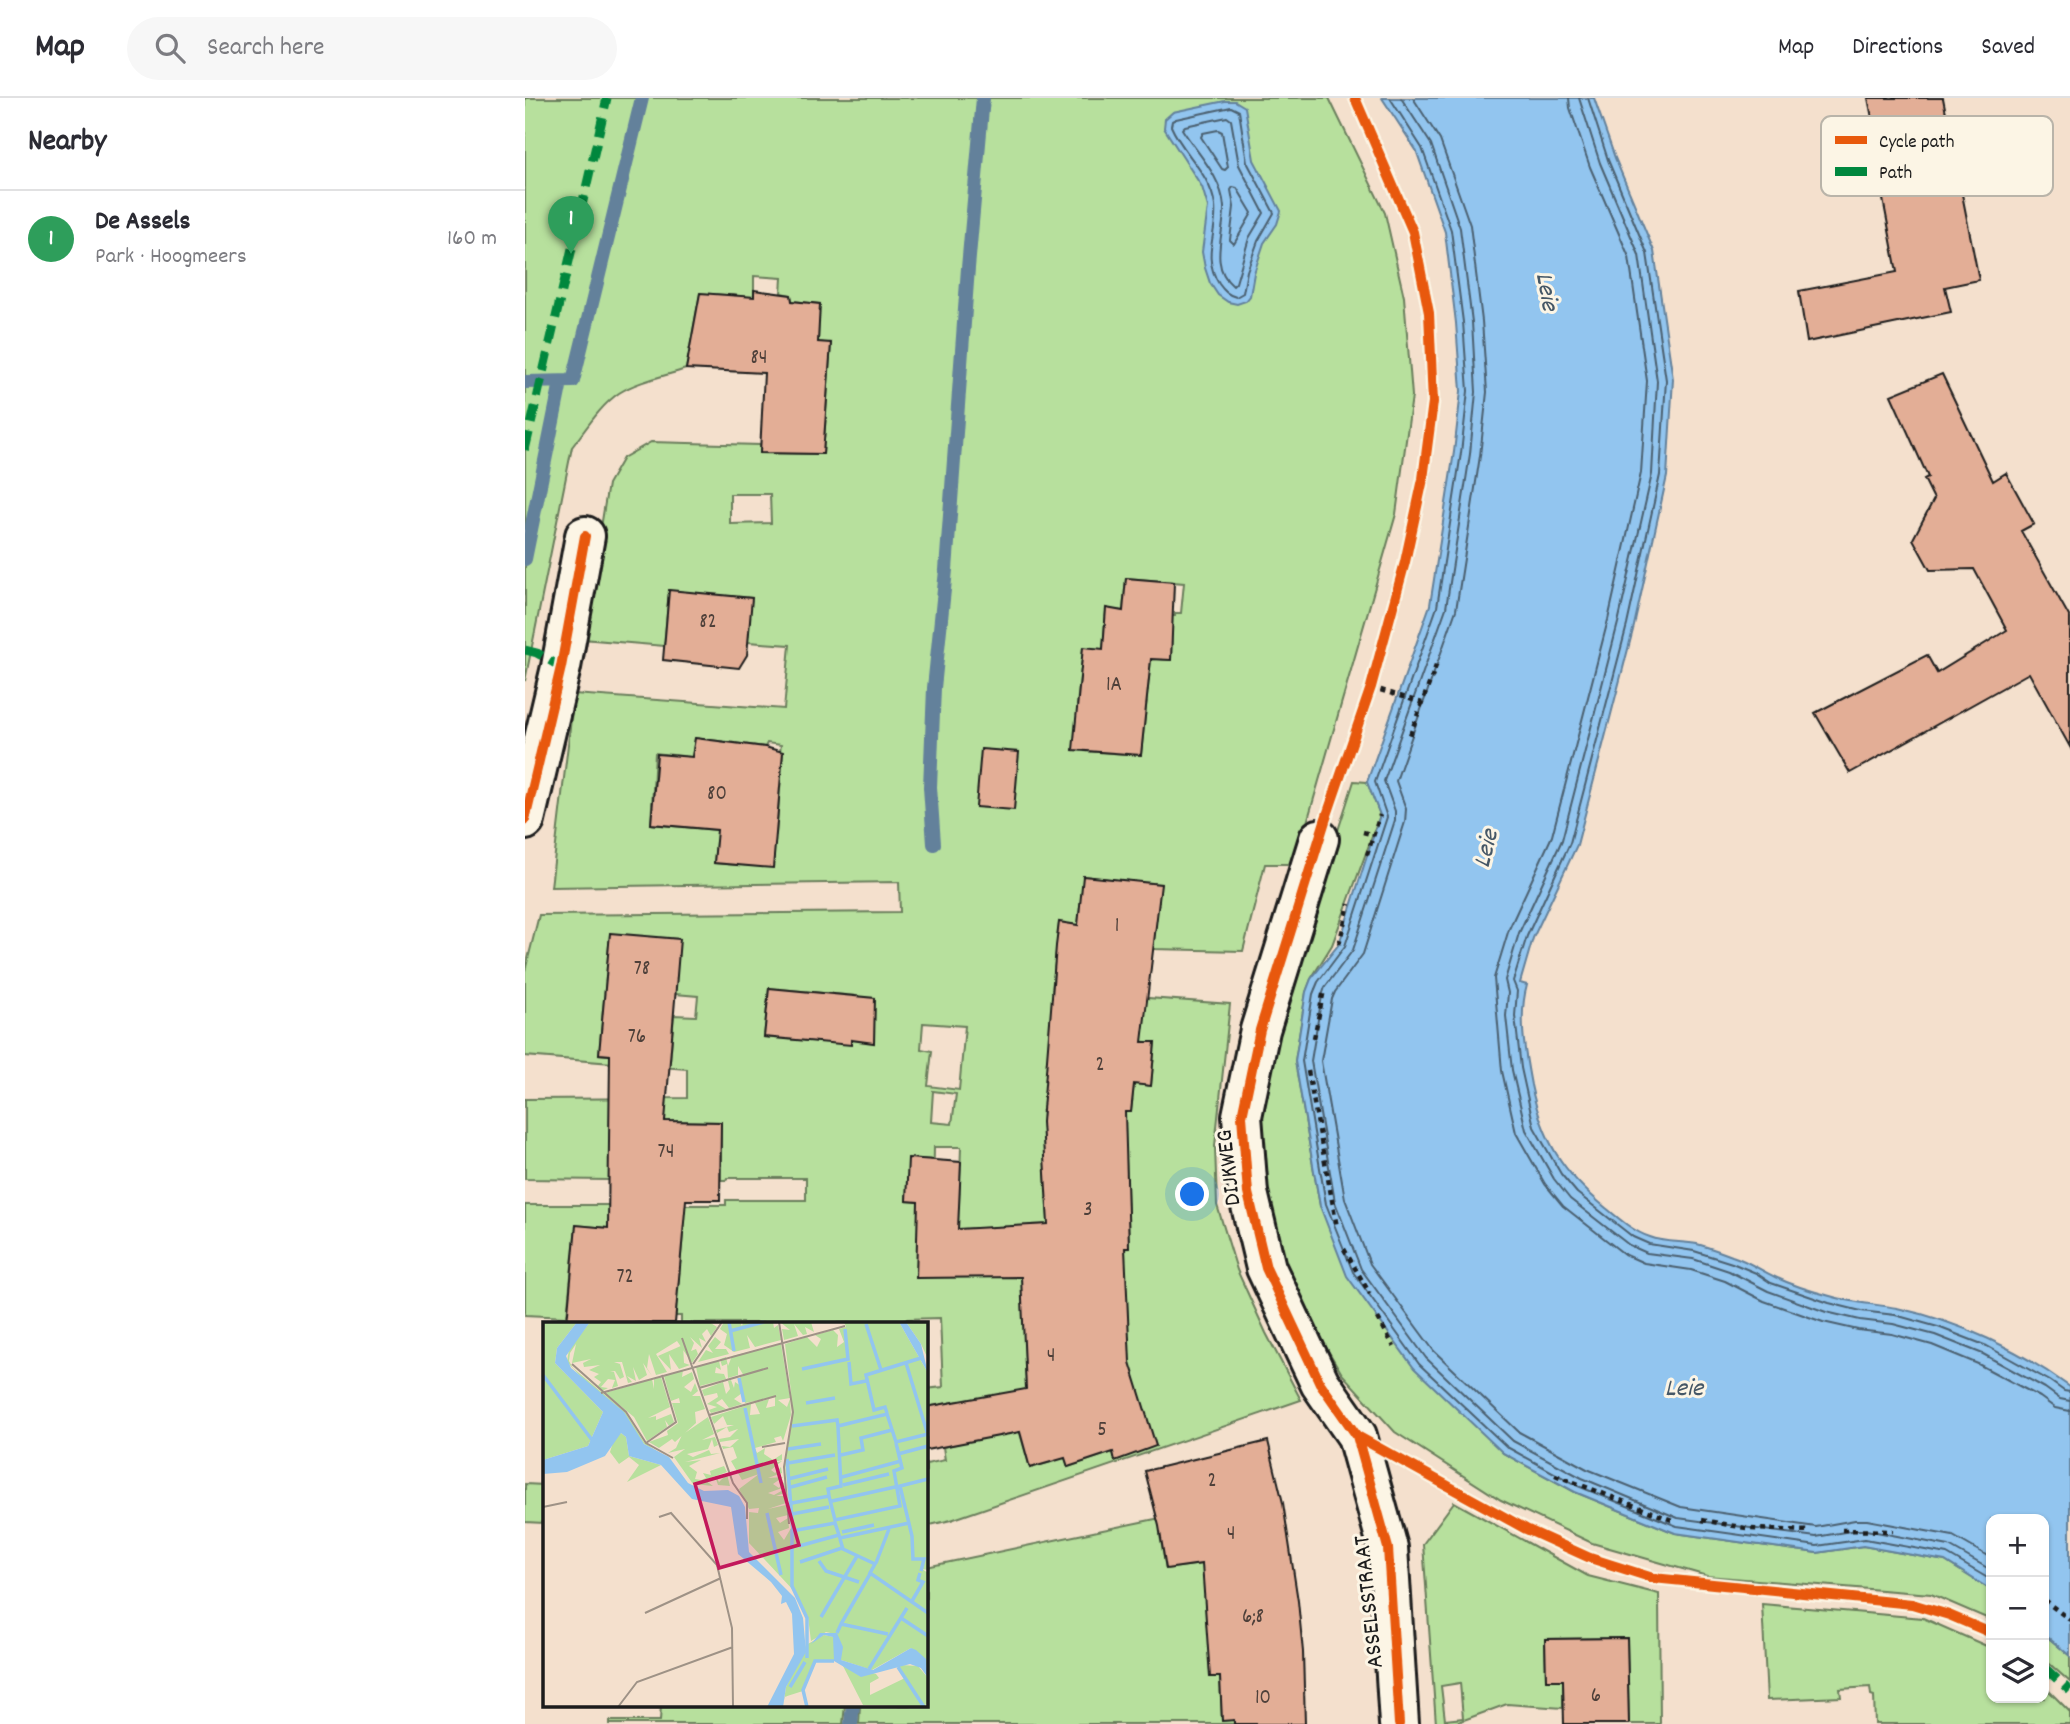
<!DOCTYPE html>
<meta charset="utf-8">
<style>
:root{--surface:#fff;--page:#f7f7f7;--text:#2b2b33;--muted:#7c7c81;--line:#e1e1e2;--accent:#1f6fb2}
body{margin:0;font-family:Dekko,sans-serif;background:var(--page);color:var(--text)}
.controls{position:absolute;right:21px;bottom:21px;display:grid;overflow:hidden;border-radius:14px;box-shadow:0 2px 5px #0004}
.controls button{width:63px;height:63px;display:grid;place-items:center;padding:0;border:0;border-bottom:2px solid var(--line);background:var(--surface);color:var(--text);font:35px sans-serif}
.you{position:absolute;left:668px;top:1097px;width:24px;height:24px;margin:-18px;border:5px solid #fff;border-radius:50%;background:#1a73e8;box-shadow:0 0 0 10px #1a73e833}
.badge{display:grid;place-items:center;width:46px;height:46px;border-radius:50%;background:var(--accent);color:#fff;font-size:23px;font-weight:700}
.pin{position:absolute;translate:-50% -58px;filter:drop-shadow(0 2px 4px #0008)}
.pin::after{content:'';position:absolute;top:37px;width:24px;height:21px;background:inherit;clip-path:polygon(0 0,100% 0,50% 100%)}
.list{margin:0;padding:0;list-style:none}
h2{display:flex;justify-content:space-between;align-items:center;height:91px;margin:0;padding:0 28px;font-size:30px}
h2 small{font-size:23px;font-weight:400;color:var(--muted)}
.list li{display:grid;grid-template-columns:46px 1fr auto;gap:21px;align-items:center;box-sizing:border-box;height:98px;padding:0 28px;border-top:2px solid var(--line)}
.list b{display:block;font-size:26px;white-space:nowrap}
.list p{margin:0;font-size:23px;white-space:nowrap;color:var(--muted)}
.list em{font-size:23px;font-style:normal;color:var(--muted)}
.icon{flex:none;width:38px;height:38px;fill:none;stroke:currentColor;stroke-width:2;stroke-linecap:round;stroke-linejoin:round}
.map{position:relative;flex:none;width:1545px;height:1626px;overflow:hidden}
header{display:flex;align-items:center;gap:42px;box-sizing:border-box;height:98px;padding:0 35px;background:var(--surface);border-bottom:2px solid var(--line)}
header strong{font-size:33px}
nav{display:flex;gap:38px;margin-inline-start:auto;font-size:24px}
.search{width:490px;height:63px;background:var(--page);display:flex;align-items:center;gap:18px;box-sizing:border-box;padding:0 24px;border-radius:38px;color:var(--muted);font-size:26px}
main{display:flex}
aside{flex:1;background:var(--surface)}
.map>svg:first-child{display:block}
.green{fill:#b7e09d;stroke:#6a7e5c;stroke-width:2;fill-rule:evenodd}
.water{fill:#92c5ef;stroke:#63819b;stroke-width:2}
.lines{fill:none;stroke-linecap:round;stroke-linejoin:round}
.shore{stroke:#4b6070;stroke-width:2}
.stream{stroke:#63819b;stroke-width:14}
.building{fill:#e3ae96;stroke:#1c1c1c;stroke-width:2}
.minor-casing{stroke:#1c1c1c;stroke-width:44}
.path{stroke:#1c1c1c;stroke-width:4.5;stroke-dasharray:5 5;stroke-linecap:butt}
.minor{stroke:#fcf5e5;stroke-width:38}
.quiet{stroke:#00873e;stroke-width:9;stroke-dasharray:18 9;stroke-linecap:butt}
.cycleway-casing{stroke:#fcf5e5;stroke-width:15}
.cycleway{stroke:#e8590c;stroke-width:10}
.labels{text-anchor:middle;stroke-width:6;stroke-linejoin:round;paint-order:stroke}
.number-label{font-size:21px;fill:#4e403a}
.street-label{font-size:24px;fill:#1c1c1c;stroke:#fcf5e5}
.water-label{font-size:26px;font-style:italic;fill:#455766;stroke:#fcf5e5}
.inset-river{fill:none;stroke:#92c5ef;stroke-width:3.5}
.inset-road{fill:none;stroke:#9e9286;stroke-width:2}
.view{fill:#c2185b;fill-opacity:0.15;stroke:#c2185b;stroke-width:3.5}
.inset-edge{fill:none;stroke:#1c1c1c;stroke-width:3.5}
.key{fill:#fcf5e5;stroke:#b9b4a9;stroke-width:2}
.key-label{font-size:19px;fill:#1c1c1c}
</style>
<header>
<strong>Map</strong>
<div class="search"><svg class="icon" aria-label="search" viewBox="0 0 24 24"><circle cx="10" cy="10" r="6"/><path d="M15 15l6 6"/></svg>Search here</div>
<nav><a>Map</a><a>Directions</a><a>Saved</a></nav>
</header>
<main>
<aside>
<h2>Nearby<small></small></h2>
<ul class="list">
<li><span class="badge" style="background:#2e9e5b">1</span><div><b>De Assels</b><p>Park · Hoogmeers</p></div><em>160 m</em></li>
</ul>
</aside>
<div class="map">
<svg width="1545" height="1626" viewBox="0 0 1545 1626">
<rect width="100%" height="100%" fill="#f4e0cd"/>
<filter id="ink" filterUnits="userSpaceOnUse"><feTurbulence type="fractalNoise" baseFrequency=".0143" numOctaves="2"/><feDisplacementMap in="SourceGraphic" scale="14" xChannelSelector="R" yChannelSelector="G"/><feConvolveMatrix kernelMatrix="1 2 1 2 8 2 1 2 1" color-interpolation-filters="sRGB"/></filter>
<g filter="url(#ink)">
<path class="green" d="M0,0H804L860,115L879,199L887,298L871,416L770,766H740L718,853L628,851L635,787L559,778L553,827L534,825L527,893L705,906L690,1048L692,1107L712,1172L741,1235L776,1302L426,1422L401,1428V1366L420,1362L418,1349L439,1344L434,1303L401,1309V1291L418,1289L415,1220L380,1221V1225H156V1218H150L158,1137L51,1127L42,1219L0,1217V1107H201V1102H281V1080H202L201,1082H196V1024L85,1022L84,1082L0,1081V1001L162,1000V971L0,958V873L14,817L375,814L374,784L26,789L49,596L259,611L265,547L223,544L226,500L144,493L139,548L58,541L83,386L98,360L126,344L235,347V355L298,356L306,246L293,244L294,206L267,203L266,197L256,195L257,180L229,178V199L175,195L161,271C140,278 113,283 94,295C75,308 61,331 47,349L0,583ZM205,396H245L246,425L205,426ZM601,480L659,485L656,515H650V518H647L646,562L626,561L616,657L560,653L563,609L552,607L558,550L578,551L581,511L598,513ZM170,640L240,649L242,645L256,647L255,653L258,655L251,737L126,726L130,655L167,659ZM191,743L249,747L248,769L189,765ZM85,836L150,896L173,898L171,918L149,917L145,963L74,956ZM244,890L330,898L326,946L239,939ZM398,925L440,928L434,992L403,988L407,953L396,951ZM611,943L630,945L626,988L609,986L606,1014L519,1012ZM408,993L431,996L427,1026L406,1024ZM409,1049H436L434,1106L408,1104ZM384,1060L407,1062L406,1104L381,1103ZM601,1060L604,1150L525,1154L520,1071L569,1061ZM478,1129L491,1146L392,1133ZM602,1206L603,1236L501,1286L498,1211ZM527,1317L602,1358L590,1362L588,1354L543,1369ZM516,1328L526,1364L505,1370L495,1335Z
M829,683L842,684L855,717L807,847L786,881L781,894L770,963L795,1108L978,1355L1050,1394L1150,1435L1292,1455L1338,1448L1420,1463L1466,1492V1522L1406,1496L1182,1478L1067,1445L976,1402L870,1334L817,1276L774,1204L739,1110L736,1019L763,887Z
M0,1386L19,1387V1425L0,1424Z
M929,1404L1063,1478L1134,1496L1135,1626H1104L1102,1540L1020,1541L1021,1582H1038V1610L982,1606L928,1626H911L898,1446ZM935,1585L938,1620L920,1622L916,1588Z
M659,1415L635,1437L641,1471L684,1465L685,1579H695L697,1623L709,1622V1626H334L335,1607H401V1469Z
M1237,1506L1398,1520L1466,1550V1600H1519V1588L1545,1614V1626H1350L1349,1598L1346,1597L1345,1589L1315,1591L1316,1599L1242,1602Z
M1519,1536L1545,1558V1584L1519,1561Z
M136,1607H320L318,1626H85V1623H135Z"/>
<path class="water" d="M857,0H1069L1090,60L1129,153L1148,281L1142,378L1109,528L1052,747L1008,840L995,885L1002,887C993,919 1000,955 1006,987C1018,1043 1037,1074 1081,1110C1094,1121 1109,1134 1125,1139C1140,1145 1157,1143 1172,1146C1184,1149 1196,1154 1207,1158C1223,1163 1235,1172 1250,1179C1267,1187 1286,1193 1305,1198C1327,1205 1350,1206 1372,1210C1433,1223 1495,1252 1545,1289V1558L1519,1536V1421H1466V1492L1420,1463L1338,1448L1292,1455L1150,1435L1050,1394L978,1355L889,1270L822,1178L795,1108L770,963L781,894L786,881L814,846L855,717L842,684L905,507L929,354L936,293L931,225L920,134L891,52Z
M700,3H710L720,9L729,62L756,113L752,126L739,145L729,175L725,198L721,203L712,206L703,204L693,197L685,185L680,170L677,154L683,109L677,89L639,30L640,21L648,14Z"/>
<g class="lines">
<path class="shore" d="M865,0L897,50L926,132L938,224L943,293L936,355L912,509L850,684L862,719L820,848L793,884L788,896L777,963L801,1106L828,1174L894,1266L982,1349L1053,1388L1152,1428L1292,1448L1340,1441L1422,1456L1466,1482
M876,0L906,46L935,130L947,224L951,294L945,356L921,510L859,683L870,713V722L828,852L800,889L797,898L786,963L810,1104L836,1171L901,1260L988,1343L1057,1380L1153,1420L1291,1439L1331,1432H1341L1424,1448L1466,1472
M888,0L915,42L945,127L957,223L962,294L955,358L931,512L871,683L881,711L880,724L838,856L810,894L807,901L796,963L820,1101L845,1166L909,1253L994,1334L1062,1371L1156,1409L1291,1429L1330,1422H1342L1428,1438L1466,1460
M1044,0L1045,10L1065,69L1104,159L1122,283L1116,375L1083,522L1027,738L984,831L969,880L977,973L991,1035L1020,1086L1038,1108L1099,1156L1119,1165L1166,1172L1200,1183L1239,1203L1298,1224L1333,1232L1367,1236L1407,1247L1453,1266L1515,1299L1530,1310L1545,1313
M1054,0L1075,65L1114,157L1132,283L1127,376L1093,525L1037,742L994,835L980,882L983,895L981,918L987,972L1001,1032L1029,1081L1045,1101L1104,1147L1122,1155L1168,1161L1204,1173L1243,1193L1301,1214L1335,1222L1368,1226L1410,1237L1458,1256L1520,1290L1535,1301L1545,1303
M1063,0L1083,62L1122,155L1141,282L1135,377L1102,527L1045,745L1002,838L988,883L992,893L990,918L996,970L1009,1029L1036,1076L1052,1095L1108,1139L1124,1146L1169,1153L1207,1165L1231,1175L1246,1185L1304,1205L1336,1213L1370,1217L1413,1229L1462,1248L1525,1283L1539,1293L1545,1294
M706,9L714,13L722,64L749,115L733,143L722,173L718,195L711,199C703,197 699,193 694,186C676,157 693,136 690,108C686,76 658,56 646,28L647,23L651,21Z
M702,19L706,22L714,67L739,115L724,140L711,185L708,188C683,168 700,135 699,109C697,79 672,55 657,31L660,28Z
M693,32L697,34L703,69L700,72L697,71L676,39L678,35Z
M708,89L712,90L727,115L709,146L705,142L709,109L706,92Z"/>
<path class="stream" d="M0,284L48,283L117,0
M0,461L36,284
M409,746L405,689L409,590L421,472L443,170L458,0
M326,1626L328,1607"/>
</g>
<path class="building" d="M1343,0H1418L1454,182L1420,189L1426,214L1282,244L1274,193L1372,174L1353,75L1358,74Z
M229,192L266,197L267,203L295,206L293,244L306,245L298,356L235,355L239,275L161,271L175,195L229,199Z
M1417,276L1468,383L1481,375L1509,426L1496,433L1545,520V649L1504,575L1325,675L1290,615L1402,557L1412,575L1482,532L1449,471L1405,472L1388,441L1409,401L1399,381L1403,379L1366,297Z
M601,480L649,484L646,562L626,561L616,657L548,652L558,549L578,551L581,510L598,513Z
M144,492L227,500L222,557L214,570L138,562Z
M170,640L240,649L258,654L248,770L189,765L192,732L126,726L132,656L167,659Z
M456,651L494,654L489,712L451,709Z
M558,778L636,786L617,944H630L626,988L609,986L606,1014H600L604,1150H600L605,1264L631,1348L590,1363L588,1354L543,1369L540,1360L505,1370L495,1334L401,1352V1309L501,1291L496,1179L391,1180L393,1104L381,1103L383,1060L436,1064L433,1131L523,1126L517,1024L531,848L534,824L553,827Z
M85,835L155,841L140,1023L196,1024L195,1102H161L150,1225H42L51,1127L83,1130L85,957L74,956Z
M244,890L350,900L349,945L326,942V947L239,939Z
M743,1343L758,1405L773,1503L778,1554L780,1626H709V1622L697,1623L695,1579H685L677,1466L641,1471L634,1428L620,1373Z
M1102,1540L1104,1626H1039L1038,1582H1021L1020,1541Z"/>
<g class="lines">
<g class="minor-casing">
<path id="minor" d="M0,722L36,569L60,438
M794,741L735,932L717,1018L723,1095L741,1170L795,1285L832,1338L863,1450L874,1626"/>
</g>
<path class="path" d="M846,589L897,605
M885,637L912,565
M838,734L849,737
M842,757L855,717
M814,846L824,806
M789,940L799,892
M783,973L812,1129
M819,1151L845,1196
M853,1220L869,1249
M1030,1377L1147,1422
M1177,1422L1226,1431L1285,1433
M1317,1432L1368,1433
M1519,1502L1545,1522"/>
<use href="#minor" class="minor"/>
<path class="quiet" d="M0,352L82,0
M0,552L12,555L36,569
M1519,1569L1545,1593"/>
<g class="cycleway-casing">
<path id="cycleway" d="M830,0L888,134L904,215L908,304L898,381L880,464L846,589L800,723L735,932L717,1018L723,1095L741,1170L795,1285L832,1338L1001,1431L1065,1460L1128,1480L1387,1506L1424,1517L1466,1535
M0,722L36,569L60,438
M832,1338L863,1450L874,1626"/>
</g>
<use href="#cycleway" class="cycleway"/>
</g>
</g>
<g class="labels">
<g class="number-label">
<text x="234" y="265">84</text>
<text x="183" y="529">82</text>
<text x="589" y="592">1A</text>
<text x="192" y="701">80</text>
<text x="592" y="833">1</text>
<text x="117" y="876">78</text>
<text x="112" y="944">76</text>
<text x="575" y="972">2</text>
<text x="141" y="1059">74</text>
<text x="563" y="1117">3</text>
<text x="100" y="1184">72</text>
<text x="526" y="1263">4</text>
<text x="577" y="1337">5</text>
<text x="687" y="1388">2</text>
<text x="706" y="1441">4</text>
<text x="728" y="1524">6;8</text>
<text x="1071" y="1603">6</text>
<text x="738" y="1605">10</text>
</g>
<g class="street-label">
<text transform="translate(702 1070) rotate(-97)" y="8">DIJKWEG</text>
<text transform="translate(842 1504) rotate(-96)" y="8">ASSELSSTRAAT</text>
</g>
<g class="water-label">
<text transform="translate(1024 193) rotate(80)" y="9">Leie</text>
<text transform="translate(959 750) rotate(-76)" y="9">Leie</text>
<text x="1159" y="1297">Leie</text>
</g>
</g>
<g transform="translate(18 1224)">
<rect width="385" height="385" fill="#f4e0cd"/>
<path d="M0,0H34L14,26L12,41L60,90L45,124L0,138ZM47,0H166L174,5L168,14L164,7L159,12L163,20L156,16L159,26L147,15L151,21L148,29L153,27L155,32L149,41L134,19L113,32L124,50L113,53L106,32L104,46L109,54L100,41L104,53L96,58L90,45L93,59L84,54L89,60L85,61L79,40H71L77,42L81,55L77,57L72,49L67,50H71L75,64L69,66L72,58L65,57L58,65L65,66L59,69L54,65L58,60L51,55L56,52L46,48L57,43L41,45L40,41L48,37L29,41L33,22L27,31L26,39L30,46L82,90L101,120L116,131L101,122L71,82L54,72L24,40L26,27ZM181,0H197L199,4L200,0H230L231,6L235,3L238,18L212,25L204,13L207,26L191,30L181,23L184,12L177,7ZM237,0H268L271,10L262,5L264,12L260,13L251,2L255,14L241,18L239,7L247,8ZM301,0H356L385,51V248L379,247L385,251V350L382,339L368,326L329,348L298,338L292,312L283,310L268,319L265,295L252,270L206,221V190L215,191L216,186L206,187L196,167L216,152L199,158L188,139L194,136L190,125L180,127L179,124L187,125L196,117L177,120L176,117L187,115L195,107L186,110L184,105L174,111L173,108L191,103H184L180,94L171,102L168,95L208,82L207,93L217,92L212,81L226,77L223,86L232,84V75L202,81L199,71L191,77L199,82L186,86L179,77L173,81L183,87L168,91L166,88L174,85L164,82L175,75L174,71L161,74L159,68L180,60L183,72L187,67L185,59L188,58L191,66L192,60L198,64L197,55L201,54L195,44V53L185,56L184,42L179,44L177,37L183,35L185,44L189,34L238,22L247,76L235,78L244,85L247,77L248,93L240,119L238,114L231,116L233,120L212,126L214,131L222,126L221,132L230,138L239,132V138L225,142L239,139L228,148L232,151L238,145L239,151L225,156L240,155L230,162L236,166L241,160L242,165L225,171L231,173L242,167V171L233,174H242L243,181L225,187L243,183L245,193L233,196L237,201L245,196L246,206L235,210L241,218L248,206L242,142L249,99L248,69L242,22L264,15L274,25L278,17L272,13L290,8L295,13L294,25L301,20L296,7L303,5ZM363,0H385V37L378,22ZM172,15L178,20L172,27H183L186,32L155,40L163,28L170,31L165,24ZM140,23L141,41L147,43L136,47L126,32L128,48L115,34ZM176,39L178,48L173,45L172,51L181,52L183,57L157,64L153,45ZM140,48L139,55L149,50L151,57L141,65L148,70L152,61L155,69L149,74H157L162,87L152,90L153,101L132,120L129,117L116,126L106,120L125,113L124,109L135,101L129,81H137L136,76L128,79L121,54ZM118,55L127,85L105,96L113,94V98L128,92L131,100L126,104L122,98L124,105L104,119L91,95L62,71L109,57L111,67V57ZM165,95L171,112L159,118L172,115L175,123L171,125L169,117L165,127L144,132L150,135L166,128L168,132L177,131L142,140L158,138L146,144L154,150L152,157L158,158L163,156L160,151L168,153L167,149L181,144L184,150L173,154L176,160L184,152L187,164L175,163L172,154L162,158L170,164L150,162L131,135L142,127L125,131L133,126L139,113ZM78,111L83,115L86,134L118,143L84,160L96,143L86,135L76,142L67,130L72,114ZM281,313L291,315V339H272L260,369L241,375L240,385L243,365L263,323ZM299,342L333,352L336,356L327,361V373L362,356L355,345L358,343L375,344L385,356V381L380,385L320,383Z" fill="#b7e09d"/>
<path d="M34,0H47L23,34L28,46L81,90L101,122L126,135L145,161L161,169L185,168L196,174L202,185L206,230L252,276L260,296L263,330L243,365L240,385H224L251,332L249,292L243,280L238,282L239,274L228,260L195,232L188,185L149,177L118,143L86,134L83,115L78,111L62,134L24,150L0,152V138L45,124L60,90L12,41L14,26ZM356,0H363L378,22L385,51ZM277,311H294L300,325L298,338L330,348L368,326L373,328L383,337L385,356L378,346L367,342L318,355L291,339L290,315L281,313L268,322Z" fill="#92c5ef"/>
<path class="inset-river" d="M186,0L191,29M323,2L338,48M187,9L221,0M306,40L308,62L323,59M363,41L384,110M259,47L305,37L302,7M0,53L49,118M196,56L201,80M263,81L292,76M202,86L218,161M344,91L342,85L331,88L323,53L378,36M249,104L294,98L295,104L344,92L353,120L385,112M245,127L278,122M355,132L385,124M298,133L320,128L318,116L349,108M244,137L250,209M245,141L292,133M299,155L358,139M245,157L285,147M300,163L346,152M248,165L284,155M286,173L285,167L298,164L295,105M289,179L352,165M249,181L286,174L292,198L357,184L351,149L359,146L353,121M224,191L238,253M249,192L286,185M299,210L331,203M297,217L300,227L332,242L327,251L385,291M256,224L296,213M276,239L283,249L316,260M257,240L299,226M333,241L346,207M378,249L381,237H370L369,214L357,164L385,157M369,279L380,260L375,258L377,251M278,295L314,234M358,296L385,314M298,302L327,252M294,311L298,302L345,312M264,336V296L249,264V209L292,201L297,216L366,201M355,345L381,385M326,347L364,286M247,365L262,340M264,385L260,368L272,339H291"/>
<path class="inset-road" d="M236,0L250,90L241,145L246,202M139,16L190,161L204,181V197M29,42L83,90L103,121L130,136M150,42L179,0M156,66L225,46M58,71L302,4M166,93L233,74M103,121L133,100L119,53M219,125L242,121M0,185L24,180M116,195L128,191L174,243L189,306L190,385M102,291L178,256M75,385L94,360L190,325"/>
<path class="view" d="M232,139L256,223L176,246L152,162Z"/>
<rect width="385" height="385" class="inset-edge"/>
</g>
<rect x="1296" y="18" width="232" height="80" rx="10" class="key"/>
<rect x="1310" y="38" width="32" height="8" fill="#e8590c"/>
<rect x="1310" y="69" width="32" height="9" fill="#00873e"/>
<g class="key-label">
<text x="1354" y="49">Cycle path</text>
<text x="1354" y="80">Path</text>
</g>
</svg>
<div class="controls">
<button>+</button>
<button>−</button>
<button><svg class="icon" aria-label="layers" viewBox="0 0 24 24"><path d="M12 4l9 5-9 5-9-5zM3 14l9 5 9-5"/></svg></button>
</div>
<div class="you"></div>
<div class="pin badge" style="left:46px;top:156px;background:#2e9e5b">1</div>
</div>
</main>
